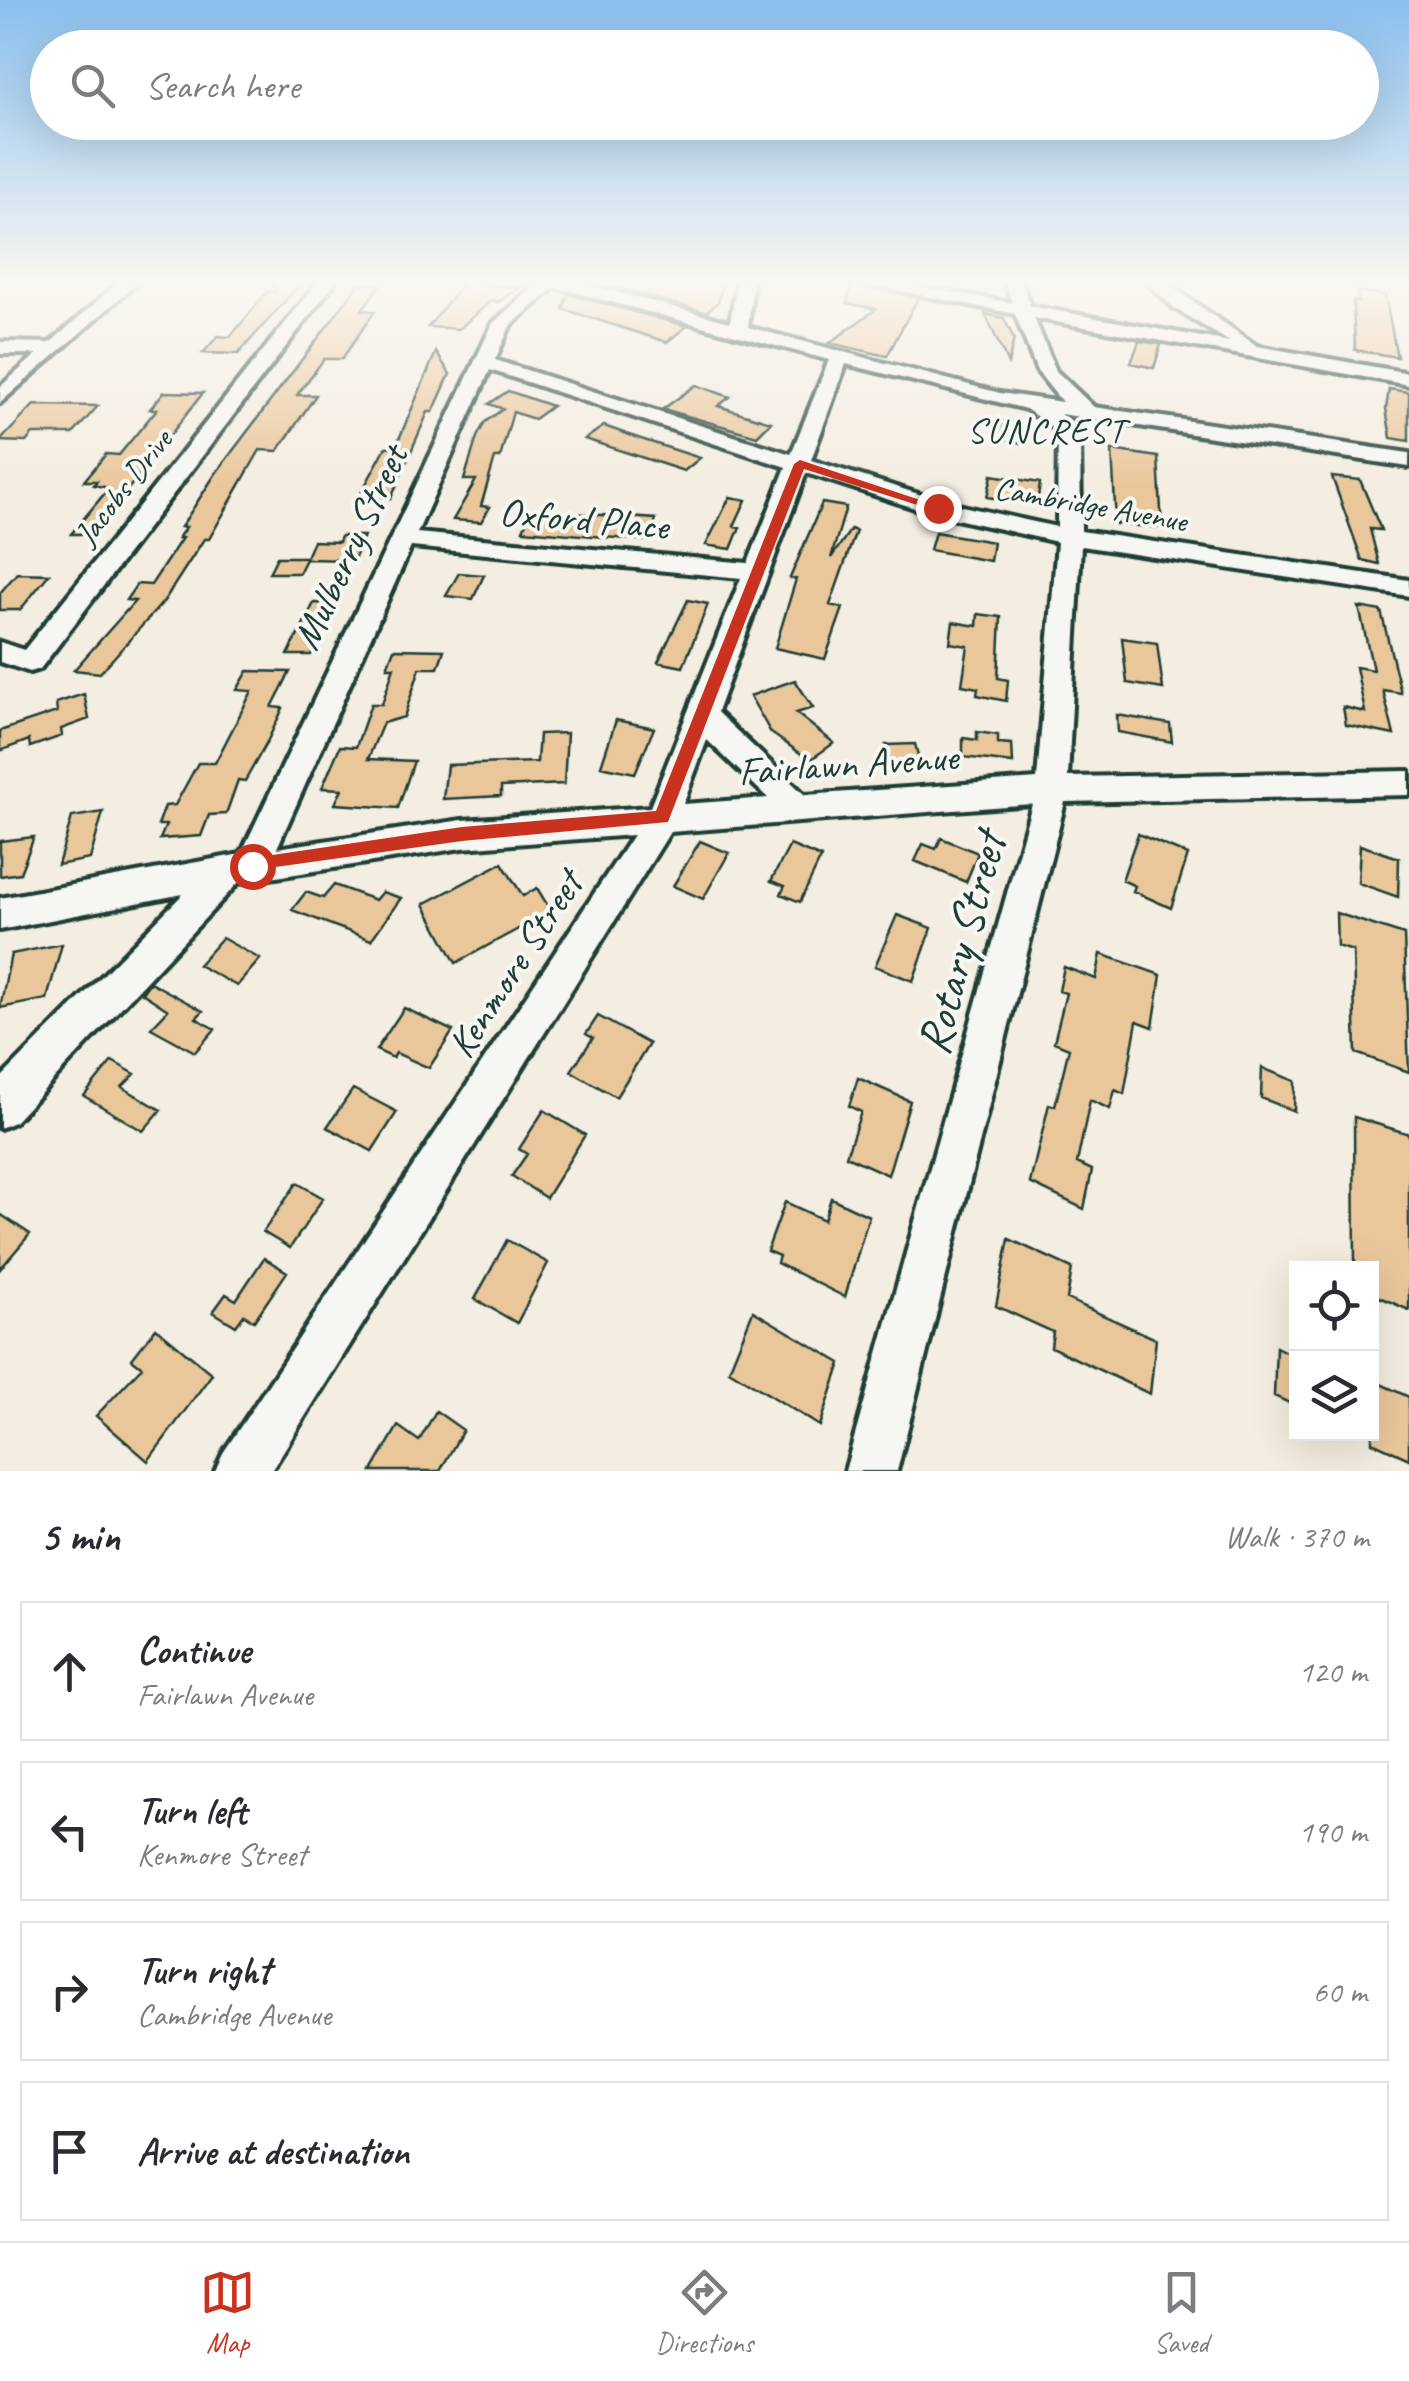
<!DOCTYPE html>
<meta charset="utf-8">
<style>
:root{--surface:#fff;--page:#f2f2f3;--text:#2b2b33;--muted:#7c7c81;--line:#e1e1e2;--accent:#c8321e}
body{margin:0;font-family:Caveat,sans-serif;background:var(--page);color:var(--text)}
.controls{position:absolute;right:30px;bottom:30px;display:grid;overflow:hidden;border-radius:0px;box-shadow:0 10px 40px #0002}
.controls button{width:90px;height:90px;display:grid;place-items:center;padding:0;border:0;border-bottom:2px solid var(--line);background:var(--surface);color:var(--text);font:50px sans-serif}
.stop{position:absolute;width:30px;height:30px;margin:-22px;border:8px solid #c8321e;border-radius:50%;background:#fff}
.stop.end{background:#c8321e;border-color:#fff;box-shadow:0 2px 10px #0008}
.list{margin:0;padding:0;list-style:none}
h2{display:flex;justify-content:space-between;align-items:center;height:130px;margin:0;padding:0 40px;font-size:42px}
h2 small{font-size:32px;font-weight:400;color:var(--muted)}
.list li{display:grid;grid-template-columns:65px 1fr auto;gap:30px;align-items:center;box-sizing:border-box;height:140px;margin:0 20px 20px;padding:0 20px;border:2px solid var(--line);border-radius:0px}
.list b{display:block;font-size:38px;white-space:nowrap}
.list p{margin:0;font-size:32px;white-space:nowrap;color:var(--muted)}
.list em{font-size:32px;font-style:normal;color:var(--muted)}
.icon{flex:none;width:55px;height:55px;fill:none;stroke:currentColor;stroke-width:2;stroke-linecap:round;stroke-linejoin:round}
.map{position:relative;flex:none;width:1409px;height:1471px;overflow:hidden}
.search{position:absolute;background:var(--surface);box-shadow:0 10px 40px #0002;left:30px;right:30px;top:30px;height:110px;display:flex;align-items:center;gap:25px;box-sizing:border-box;padding:0 35px;border-radius:55px;color:var(--muted);font-size:38px}
.sheet{height:770px;background:var(--surface)}
nav{display:flex;justify-content:space-around;align-items:center;box-sizing:border-box;height:140px;border-top:2px solid var(--line);background:var(--surface);font-size:28px;color:var(--muted)}
nav a{display:grid;justify-items:center;gap:5px}
nav .on{color:var(--accent)}
.map>svg:first-child{display:block}
.building{fill:#eac79b;stroke:#1f3d34;stroke-width:2.5}
.lines{fill:none;stroke-linecap:round;stroke-linejoin:round}
.minor-casing{stroke:#1f3d34;stroke-width:8}
.minor{fill:#f6f6f2;fill-rule:evenodd}
.route{fill:#c8321e}
.labels{text-anchor:middle;stroke-width:8;stroke-linejoin:round;paint-order:stroke}
.far-street-label{font-size:32px;fill:#1f3d34;stroke:#f6f6f2}
.far-neighbourhood-label{font-size:35px;letter-spacing:2.5px;fill:#1f3d34;stroke:#f6f6f2}
.street-label{font-size:40px;fill:#1f3d34;stroke:#f6f6f2}
.near-street-label{font-size:48px;fill:#1f3d34;stroke:#f6f6f2}
</style>
<div class="map">
<svg width="1409" height="1471" viewBox="0 0 1409 1471">
<rect width="100%" height="100%" fill="#f4ede1"/>
<filter id="ink" filterUnits="userSpaceOnUse"><feTurbulence type="fractalNoise" baseFrequency=".01" numOctaves="2"/><feDisplacementMap in="SourceGraphic" scale="20" xChannelSelector="R" yChannelSelector="G"/><feConvolveMatrix kernelMatrix="1 2 1 2 8 2 1 2 1" color-interpolation-filters="sRGB"/></filter>
<g filter="url(#ink)">
<path class="building" d="M271,282H302L238,354L203,353L218,336L230,337L267,292H275Z
M464,282L519,288L498,302L492,300L459,329L428,327Z
M594,282H723L718,302L706,312Z
M852,282L918,298L887,356L830,343L876,309L847,303Z
M359,284L380,285L362,310L375,311L342,359H324L297,395H316L278,451L260,450L209,539H204L164,601L100,673L74,670L135,601L126,600L137,584L151,585L182,538H178L186,527H181L216,473Z
M1357,291L1385,295L1397,357L1355,350L1353,301L1358,302Z
M568,294L687,326L667,342L563,309Z
M985,314L1004,318L1014,339L1008,364Z
M1139,341L1161,344L1154,368L1131,363Z
M436,352L450,374L433,412H428L391,498L359,497L386,447L396,446Z
M696,385L730,397L718,406L771,422L757,436L663,409Z
M1389,389L1409,392V441L1391,438L1386,409Z
M508,391L552,406L534,419L513,412L500,458H495L481,506L490,507L481,522L453,520L476,480H464L477,437L485,422L503,409L489,404Z
M164,392L203,393L93,534H71L109,488L94,485L97,481H84L106,454L119,455L157,409H150Z
M34,405L98,406L73,434H33L26,442L0,441Z
M1004,421H1009L1035,428L1025,444L994,436Z
M604,426L638,438L700,458L684,471L585,439Z
M1112,450L1158,457L1162,528L1116,524Z
M992,475L1040,483L1037,505L987,497Z
M1332,477L1360,480L1381,530L1370,529L1379,564L1362,560Z
M730,497L746,500L734,526L740,527L731,549L706,545Z
M822,503L846,507L831,558L851,529L856,531L830,605L843,608L825,659L775,648L796,579L790,578Z
M530,513L586,514L656,519L650,541L523,530Z
M935,532L993,542L990,561L930,550Z
M341,536H364L354,560L306,559L299,573H269L277,557H306L313,541L339,542Z
M17,573L49,574L20,610H0V593Z
M459,573L484,575L473,599L446,596Z
M688,600L708,604L683,667L658,662Z
M314,603L331,604L311,655H288Z
M1359,607L1381,611L1401,693L1383,690L1394,735L1346,725L1343,707L1365,712L1356,667L1373,670Z
M978,614L1001,617L998,678L1008,680L1006,701L977,695L978,688L962,685L968,646L950,643L953,622L977,626Z
M1122,638L1157,643L1163,689L1127,683Z
M394,649L444,650L438,668H420L404,717L383,723L368,759L414,761L398,808L335,804L342,789L322,788L340,746L356,747L371,704H382L394,667H387Z
M248,671L290,672L272,707L283,708L268,740L245,781L238,780L226,814L209,815L201,836L160,839L166,825H158L165,806L175,805L198,763H215L252,691L237,690Z
M795,680L813,708L796,713L834,743L810,760L771,733L750,696Z
M84,694L89,719L61,729L62,736L30,747L29,740L0,751V731L57,712L56,703Z
M1117,715L1170,724L1172,742L1118,732Z
M616,720L654,728L635,773L601,766Z
M977,732L998,735V743L1012,744L1013,763L963,757V738L977,740Z
M567,733L564,784L501,787V796L443,799L447,765L537,762L539,734Z
M915,744L920,763L891,764L886,745Z
M103,812L90,859L58,865L72,817Z
M1138,834L1188,855L1171,908L1133,891L1135,886L1122,880Z
M34,837L20,873L0,876V841Z
M941,838L978,853L966,882L915,861L923,844L936,849Z
M700,841L729,853L703,899L673,886Z
M790,845L821,858L800,902L781,894L785,886L771,881Z
M1360,845L1399,858L1398,897L1358,883Z
M502,863L523,896L537,888L551,911L456,963L424,904Z
M334,885L375,900L382,892L401,898L371,940L292,910L306,892L323,898Z
M1336,913L1404,935L1409,1072L1356,1053L1353,951L1337,946Z
M897,915L932,928L913,981L875,966Z
M222,938L260,959L237,986L198,965Z
M62,944L47,999L0,1008L11,954Z
M1101,954L1161,975L1153,1027L1137,1021L1124,1094L1115,1090L1110,1109L1090,1100L1077,1163L1092,1170L1084,1209L1030,1183L1049,1104L1055,1106L1069,1048L1054,1042L1066,993L1059,991L1064,967L1096,979Z
M150,982L203,1011L196,1018L215,1029L195,1052L151,1028L168,1010L142,993Z
M404,1008L453,1031L429,1068L396,1053L393,1058L376,1050Z
M598,1016L649,1044L616,1097L571,1071L593,1038L586,1034Z
M112,1061L135,1074L122,1087L161,1110L143,1131L84,1096Z
M1262,1068L1295,1081L1294,1111L1261,1098Z
M858,1078L910,1101L888,1175L846,1156L861,1112L849,1106Z
M353,1089L397,1112L372,1151L327,1127Z
M544,1110L585,1135L546,1198L512,1176L527,1154L519,1149Z
M1354,1117L1409,1134V1310L1372,1294V1268H1355Z
M297,1183L323,1198L290,1248L263,1232Z
M831,1198L869,1216L845,1297L777,1263L779,1256L767,1251L785,1202L824,1220Z
M0,1214L30,1234L0,1269Z
M1009,1239L1072,1268L1067,1299L1156,1339L1150,1394L1051,1347L1053,1332L996,1306Z
M507,1240L548,1263L517,1323L475,1299Z
M264,1258L287,1272L254,1321L244,1315L236,1326L213,1312L226,1294L236,1300Z
M753,1311L841,1363L820,1426L729,1370Z
M156,1328L212,1374L148,1461L96,1416L142,1367L132,1359Z
M1276,1347L1296,1357V1406L1274,1396Z
M1372,1380L1409,1397V1459L1372,1442Z
M436,1411L463,1430L440,1471H372L398,1426L419,1441Z"/>
<g class="lines">
<g class="minor-casing">
<path id="minor" d="M119,282H138L0,403V387L37,354H0V342L50,343Z
M318,282H335L40,669L30,672L0,662V642L24,650Z
M539,282H578L730,322L737,282H753L748,327L1000,393L1062,402L1037,371L1015,314L856,282H895L1012,303L1005,282H1022L1030,306L1230,342L1174,308L1146,282H1165L1257,346L1409,373V385L1034,318L1056,371L1094,407L1409,453V467L1060,414L1080,430L1081,531L1409,580V596L1081,546L1068,777L1409,771V795L1065,802L897,1471H845L1032,804L670,832L271,1471H215L223,1453L633,835L462,848L238,883L14,1122L0,1128V1079L183,894L0,930V898L241,854L493,323ZM555,287L829,360L791,454L495,360L510,326ZM846,364L1026,409L1058,432L1057,527L944,502L811,460ZM490,370L786,467L748,563L417,533ZM806,473L930,513L1057,542L1037,779L805,795L722,717L717,712ZM411,547L741,578L650,807L462,820L277,848ZM707,740L768,798L683,804Z"/>
</g>
<use href="#minor" class="minor"/>
</g>
</g>
<linearGradient id="sky" x2="0" y2="1"><stop stop-color="#89bfee"/><stop offset="0.58" stop-color="#faf7f2"/><stop offset="1" stop-color="#faf7f2" stop-opacity="0"/></linearGradient>
<rect width="1409" height="488" fill="url(#sky)"/>
<path class="route" d="M800,460L944,508L933,510L804,469L668,822L462,841L246,871V860L252,858L462,827L656,811L794,464Z"/>
<g class="labels">
<g class="far-street-label">
<text transform="translate(123 487) rotate(-52)" y="11">Jacobs Drive</text>
<text transform="translate(1091 504) rotate(10)" y="11">Cambridge Avenue</text>
</g>
<g class="far-neighbourhood-label">
<text x="1047" y="442">SUNCREST</text>
</g>
<g class="street-label">
<text transform="translate(584 518) rotate(5)" y="14">Oxford Place</text>
<text transform="translate(349 547) rotate(-65)" y="14">Mulberry Street</text>
<text transform="translate(848 763) rotate(-4)" y="14">Fairlawn Avenue</text>
<text transform="translate(514 964) rotate(-57)" y="14">Kenmore Street</text>
</g>
<g class="near-street-label">
<text transform="translate(960 943) rotate(-75)" y="17">Rotary Street</text>
</g>
</g>
</svg>
<div class="controls">
<button><svg class="icon" aria-label="locate" viewBox="0 0 24 24"><circle cx="12" cy="12" r="6"/><path d="M12 2v4M12 18v4M2 12h4M18 12h4"/></svg></button>
<button><svg class="icon" aria-label="layers" viewBox="0 0 24 24"><path d="M12 4l9 5-9 5-9-5zM3 14l9 5 9-5"/></svg></button>
</div>
<div class="stop" style="left:252px;top:866px"></div>
<div class="stop end" style="left:938px;top:508px"></div>
<div class="search"><svg class="icon" aria-label="search" viewBox="0 0 24 24"><circle cx="10" cy="10" r="6"/><path d="M15 15l6 6"/></svg>Search here</div>
</div>
<section class="sheet">
<h2>5 min<small>Walk · 370 m</small></h2>
<ul class="list">
<li><svg class="icon" aria-label="ahead" viewBox="0 0 24 24"><path d="M12 20V5M6 11l6-6 6 6"/></svg><div><b>Continue</b><p>Fairlawn Avenue</p></div><em>120 m</em></li>
<li><svg class="icon" aria-label="left" viewBox="0 0 24 24"><path d="M17 20v-9H6M10 6l-5 5 5 5"/></svg><div><b>Turn left</b><p>Kenmore Street</p></div><em>190 m</em></li>
<li><svg class="icon" aria-label="right" viewBox="0 0 24 24"><path d="M7 20v-9h11M14 6l5 5-5 5"/></svg><div><b>Turn right</b><p>Cambridge Avenue</p></div><em>60 m</em></li>
<li><svg class="icon" aria-label="arrive" viewBox="0 0 24 24"><path d="M6 21V4h12l-3 4 3 4H6"/></svg><div><b>Arrive at destination</b></div></li>
</ul>
</section>
<nav>
<a class="on"><svg class="icon" aria-label="map" viewBox="0 0 24 24"><path d="M3 6l6-2 6 2 6-2v14l-6 2-6-2-6 2zM9 4v14M15 6v14"/></svg>Map</a>
<a><svg class="icon" aria-label="directions" viewBox="0 0 24 24"><path d="M12 3l9 9-9 9-9-9zM9 14v-3h6M13 9l2 2-2 2"/></svg>Directions</a>
<a><svg class="icon" aria-label="saved" viewBox="0 0 24 24"><path d="M7 4h10v16l-5-4-5 4z"/></svg>Saved</a>
</nav>
